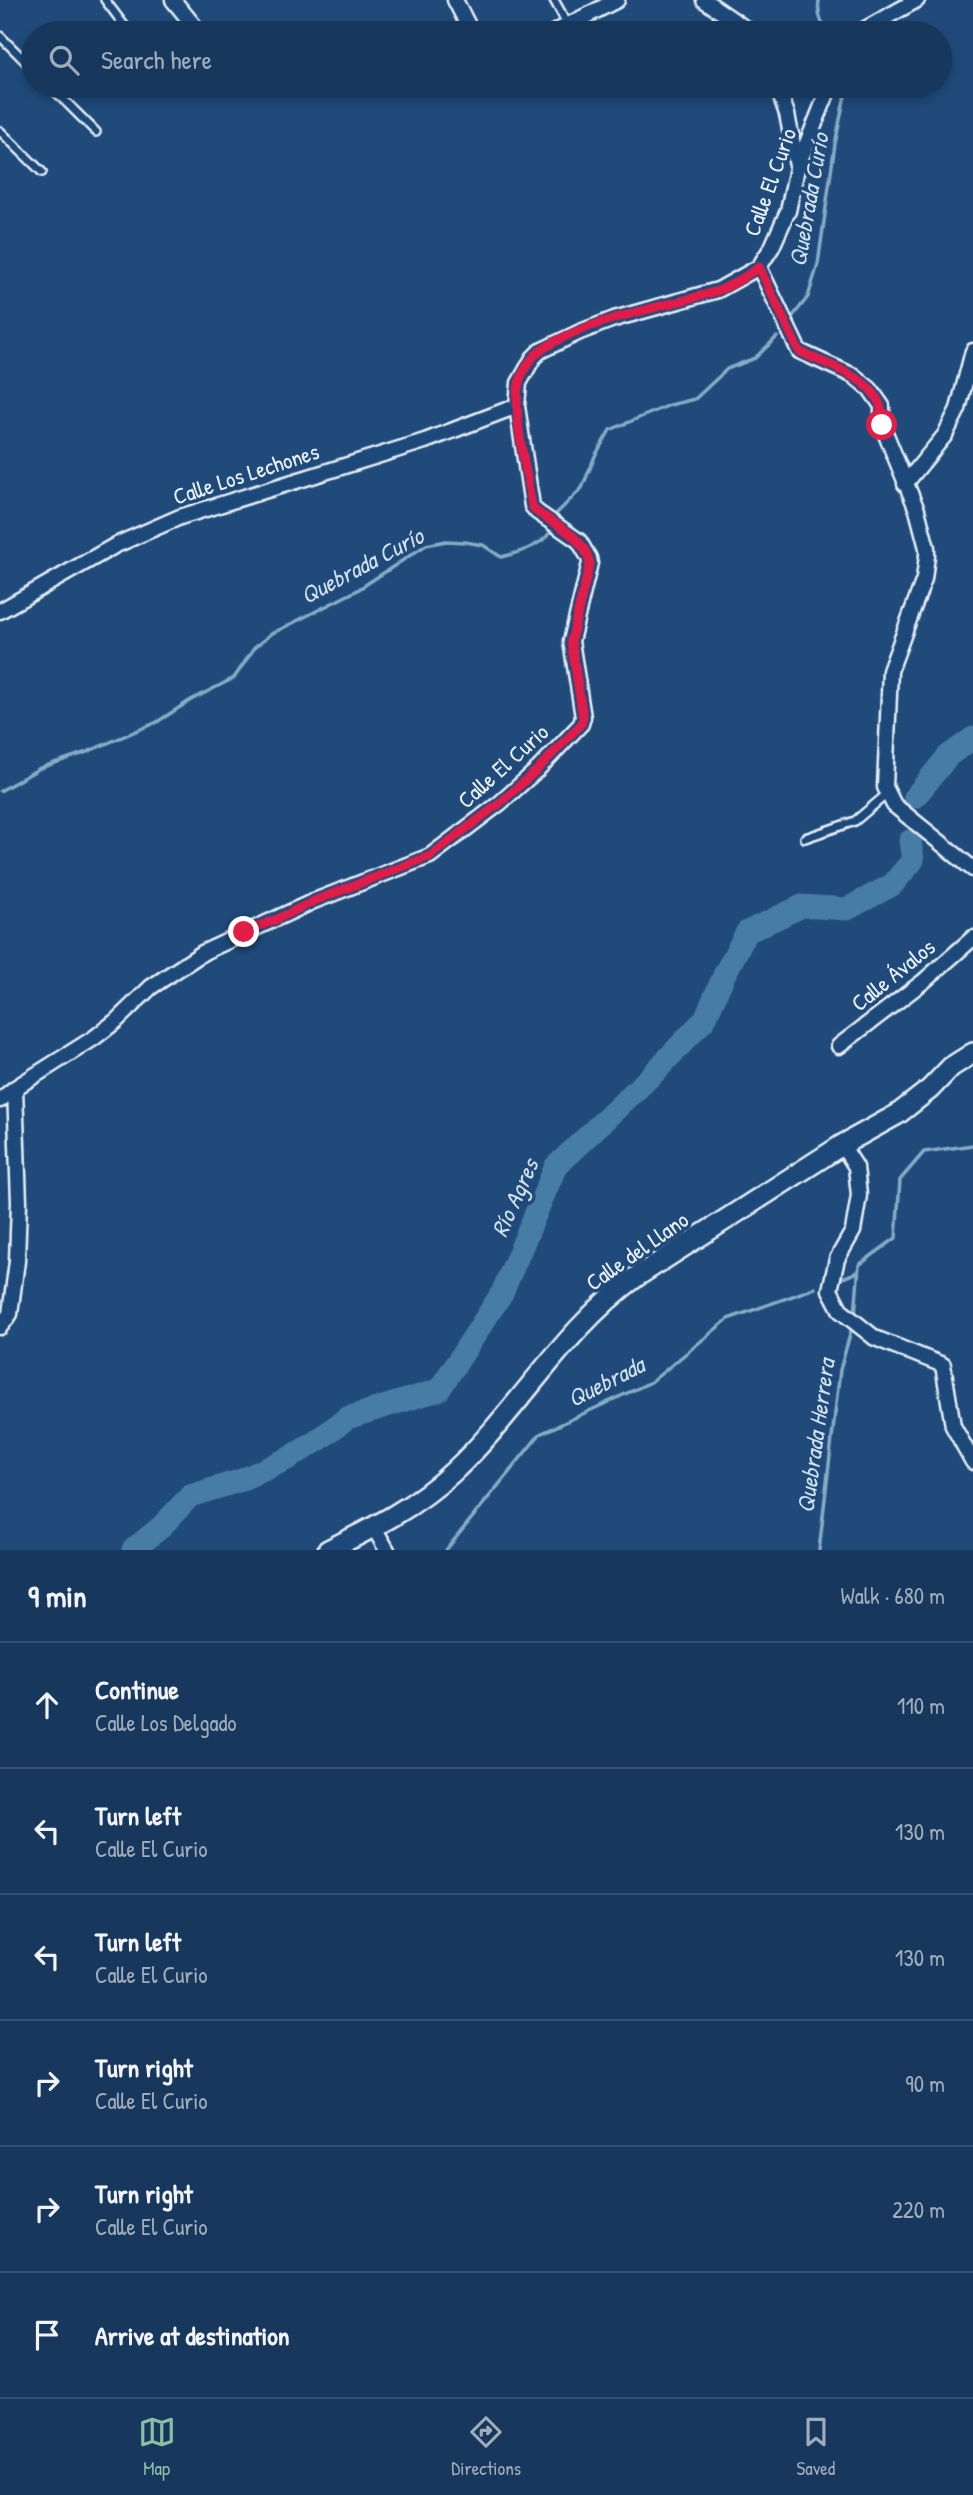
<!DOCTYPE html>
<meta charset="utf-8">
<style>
:root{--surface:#17385c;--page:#203f62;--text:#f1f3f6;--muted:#9eacbb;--line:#365272;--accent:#8abfa5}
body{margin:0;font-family:"Patrick Hand",sans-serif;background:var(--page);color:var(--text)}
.stop{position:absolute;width:21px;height:21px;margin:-16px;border:5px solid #e11d48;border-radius:50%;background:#fff}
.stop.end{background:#e11d48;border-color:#fff;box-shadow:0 2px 7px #0008}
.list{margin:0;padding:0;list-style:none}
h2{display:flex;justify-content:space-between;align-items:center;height:91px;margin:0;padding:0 28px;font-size:30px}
h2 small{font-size:23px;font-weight:400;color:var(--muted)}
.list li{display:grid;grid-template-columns:46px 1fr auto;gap:21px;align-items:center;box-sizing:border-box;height:126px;padding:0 28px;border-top:2px solid var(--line)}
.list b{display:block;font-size:26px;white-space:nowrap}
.list p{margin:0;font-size:23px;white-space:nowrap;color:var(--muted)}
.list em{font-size:23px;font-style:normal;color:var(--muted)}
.icon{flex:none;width:38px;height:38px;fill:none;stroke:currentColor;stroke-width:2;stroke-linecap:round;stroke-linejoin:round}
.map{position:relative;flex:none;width:973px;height:1550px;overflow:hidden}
.search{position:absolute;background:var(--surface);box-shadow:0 4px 10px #0003;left:21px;right:21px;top:21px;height:77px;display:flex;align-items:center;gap:18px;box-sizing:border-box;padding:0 24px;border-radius:38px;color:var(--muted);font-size:26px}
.sheet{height:847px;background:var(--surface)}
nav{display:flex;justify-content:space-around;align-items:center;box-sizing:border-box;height:98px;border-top:2px solid var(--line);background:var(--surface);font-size:19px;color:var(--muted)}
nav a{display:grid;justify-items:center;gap:4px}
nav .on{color:var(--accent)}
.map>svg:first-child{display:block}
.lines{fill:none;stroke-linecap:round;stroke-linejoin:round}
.stream{stroke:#87abc6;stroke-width:3.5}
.river{stroke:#477da4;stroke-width:23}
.lane-casing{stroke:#e8f1f8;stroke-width:12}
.street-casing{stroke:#e8f1f8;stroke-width:19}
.secondary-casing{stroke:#e8f1f8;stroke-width:24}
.lane{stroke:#1f4a7a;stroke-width:7}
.street{stroke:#1f4a7a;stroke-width:14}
.secondary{stroke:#1f4a7a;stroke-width:19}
.route{stroke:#e11d48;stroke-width:9}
.labels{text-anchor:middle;stroke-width:7;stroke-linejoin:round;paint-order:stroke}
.street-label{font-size:23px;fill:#e8f1f8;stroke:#1f4a7a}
.water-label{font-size:24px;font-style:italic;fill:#d0e0eb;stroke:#1f4a7a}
</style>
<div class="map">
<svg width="973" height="1550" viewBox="0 0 973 1550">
<rect width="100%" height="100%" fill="#1f4a7a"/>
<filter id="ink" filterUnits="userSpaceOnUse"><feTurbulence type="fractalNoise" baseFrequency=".0143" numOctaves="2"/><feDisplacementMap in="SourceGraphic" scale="14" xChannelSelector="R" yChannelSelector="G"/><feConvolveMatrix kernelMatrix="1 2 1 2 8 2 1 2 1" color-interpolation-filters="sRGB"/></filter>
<g filter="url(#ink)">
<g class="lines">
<path class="stream" d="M819,0C817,13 821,24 829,33
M793,316L808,297L818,264L835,144L844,100L849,86
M554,520L556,514L582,488L595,456L610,430L670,405L695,399L727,369L755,358L777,337
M0,791L40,768L87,752L157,722L191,700L234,678L255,647L271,634L356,591L426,545L446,541L465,542L483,545L501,557C518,553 546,545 552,528
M840,1279L858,1272
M855,1315L859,1265L896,1238L900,1180L924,1152L973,1145
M446,1550L540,1434L651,1382L728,1319L815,1288
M819,1550L840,1370L852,1327"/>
<path class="river" d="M915,797L948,756L973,738
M133,1550L161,1527L190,1496L242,1480L289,1458L317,1441L347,1418L439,1390L502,1293L556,1166L654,1073L705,1019L725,973L747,932L802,906L847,909L892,885L913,860L910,841"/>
<g class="lane-casing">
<path id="lane" d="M105,0L130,33
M554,0L568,25
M0,36L33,69
M50,86L96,132
M0,131L42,172
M805,838L855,821L887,794"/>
</g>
<g class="street-casing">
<path id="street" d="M173,0L200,33
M455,0L472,33
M704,0L752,33
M553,33L617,0
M858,33L917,0
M777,86L787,114L797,166
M759,267L799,351L854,376L870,389L882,406V425L917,510L927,548V556L924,579L890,671L885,787L894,805L973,869
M905,484L945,435L958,409L973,351
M0,611L116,545L180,517L425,441L517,406
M839,1046L924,981L973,938
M0,1100L15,1088L94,1038L116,1021L151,987L204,952L314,901L430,856L500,803L538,769L581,724L583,717L571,641L590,563L589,558L579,541L537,512L532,506L517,406L519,383L533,358L540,351L580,332L614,319L718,290L759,267L772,247L788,211L797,168L830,86
M842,1145L856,1167L859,1195L853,1231L837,1259L830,1290L841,1311L875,1338L943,1365L953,1426L973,1462
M0,1327L10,1314L17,1261L19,1203L15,1088
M374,1528L387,1550"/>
</g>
<g class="secondary-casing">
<path id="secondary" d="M328,1550C373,1528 417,1506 454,1471C519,1410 563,1330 636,1277L842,1145L898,1114L930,1089L951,1067L973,1053"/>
</g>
<use href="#lane" class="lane"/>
<use href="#street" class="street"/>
<use href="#secondary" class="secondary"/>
</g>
</g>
<g class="lines" filter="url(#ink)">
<path class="route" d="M244,932L275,920L314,901L430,856L500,803L538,769L581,724L583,717L571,641L590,563C584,537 558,526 537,512L532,506C527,474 512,412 519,383C522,373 530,358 539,352C581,320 666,307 717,291C732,286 746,276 759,267L799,351C830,368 887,378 882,425"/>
</g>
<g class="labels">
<g class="street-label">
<text transform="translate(770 182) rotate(-70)" y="8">Calle El Curio</text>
<text transform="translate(246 474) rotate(-18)" y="8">Calle Los Lechones</text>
<text transform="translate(503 766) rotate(-42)" y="8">Calle El Curio</text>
<text transform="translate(893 975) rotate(-39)" y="8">Calle Ávalos</text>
<text transform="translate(637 1251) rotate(-35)" y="8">Calle del Llano</text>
</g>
<g class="water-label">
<text transform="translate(809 200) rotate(-80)" y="8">Quebrada Curío</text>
<text transform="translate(362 566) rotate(-28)" y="8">Quebrada Curío</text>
<text transform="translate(515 1198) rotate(-66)" y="8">Río Agres</text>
<text transform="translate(606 1382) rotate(-27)" y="8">Quebrada</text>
<text transform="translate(816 1436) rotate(-82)" y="8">Quebrada Herrera</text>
</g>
</g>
</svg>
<div class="stop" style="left:882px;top:425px"></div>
<div class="stop end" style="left:244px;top:932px"></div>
<div class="search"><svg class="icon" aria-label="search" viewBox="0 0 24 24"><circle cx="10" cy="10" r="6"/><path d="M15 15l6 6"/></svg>Search here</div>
</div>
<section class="sheet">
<h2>9 min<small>Walk · 680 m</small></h2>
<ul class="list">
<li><svg class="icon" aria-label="ahead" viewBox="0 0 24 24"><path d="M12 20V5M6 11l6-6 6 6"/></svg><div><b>Continue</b><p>Calle Los Delgado</p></div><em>110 m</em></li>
<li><svg class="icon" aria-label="left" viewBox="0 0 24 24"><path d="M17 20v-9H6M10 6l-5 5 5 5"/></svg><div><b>Turn left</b><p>Calle El Curio</p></div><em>130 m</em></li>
<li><svg class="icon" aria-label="left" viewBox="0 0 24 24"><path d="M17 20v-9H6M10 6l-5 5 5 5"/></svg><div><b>Turn left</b><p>Calle El Curio</p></div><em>130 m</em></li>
<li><svg class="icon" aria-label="right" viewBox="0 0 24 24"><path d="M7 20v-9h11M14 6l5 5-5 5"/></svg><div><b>Turn right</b><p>Calle El Curio</p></div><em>90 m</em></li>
<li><svg class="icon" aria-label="right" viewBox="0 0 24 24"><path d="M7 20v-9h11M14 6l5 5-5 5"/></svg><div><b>Turn right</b><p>Calle El Curio</p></div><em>220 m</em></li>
<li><svg class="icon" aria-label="arrive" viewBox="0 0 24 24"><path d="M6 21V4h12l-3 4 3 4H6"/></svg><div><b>Arrive at destination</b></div></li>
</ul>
</section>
<nav>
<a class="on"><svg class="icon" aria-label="map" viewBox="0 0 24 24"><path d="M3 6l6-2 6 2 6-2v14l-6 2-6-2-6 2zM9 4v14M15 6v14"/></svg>Map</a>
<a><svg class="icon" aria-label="directions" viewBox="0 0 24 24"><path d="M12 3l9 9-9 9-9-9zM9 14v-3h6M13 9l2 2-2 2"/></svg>Directions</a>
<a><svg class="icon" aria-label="saved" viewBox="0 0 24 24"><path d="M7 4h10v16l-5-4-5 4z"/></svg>Saved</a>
</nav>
